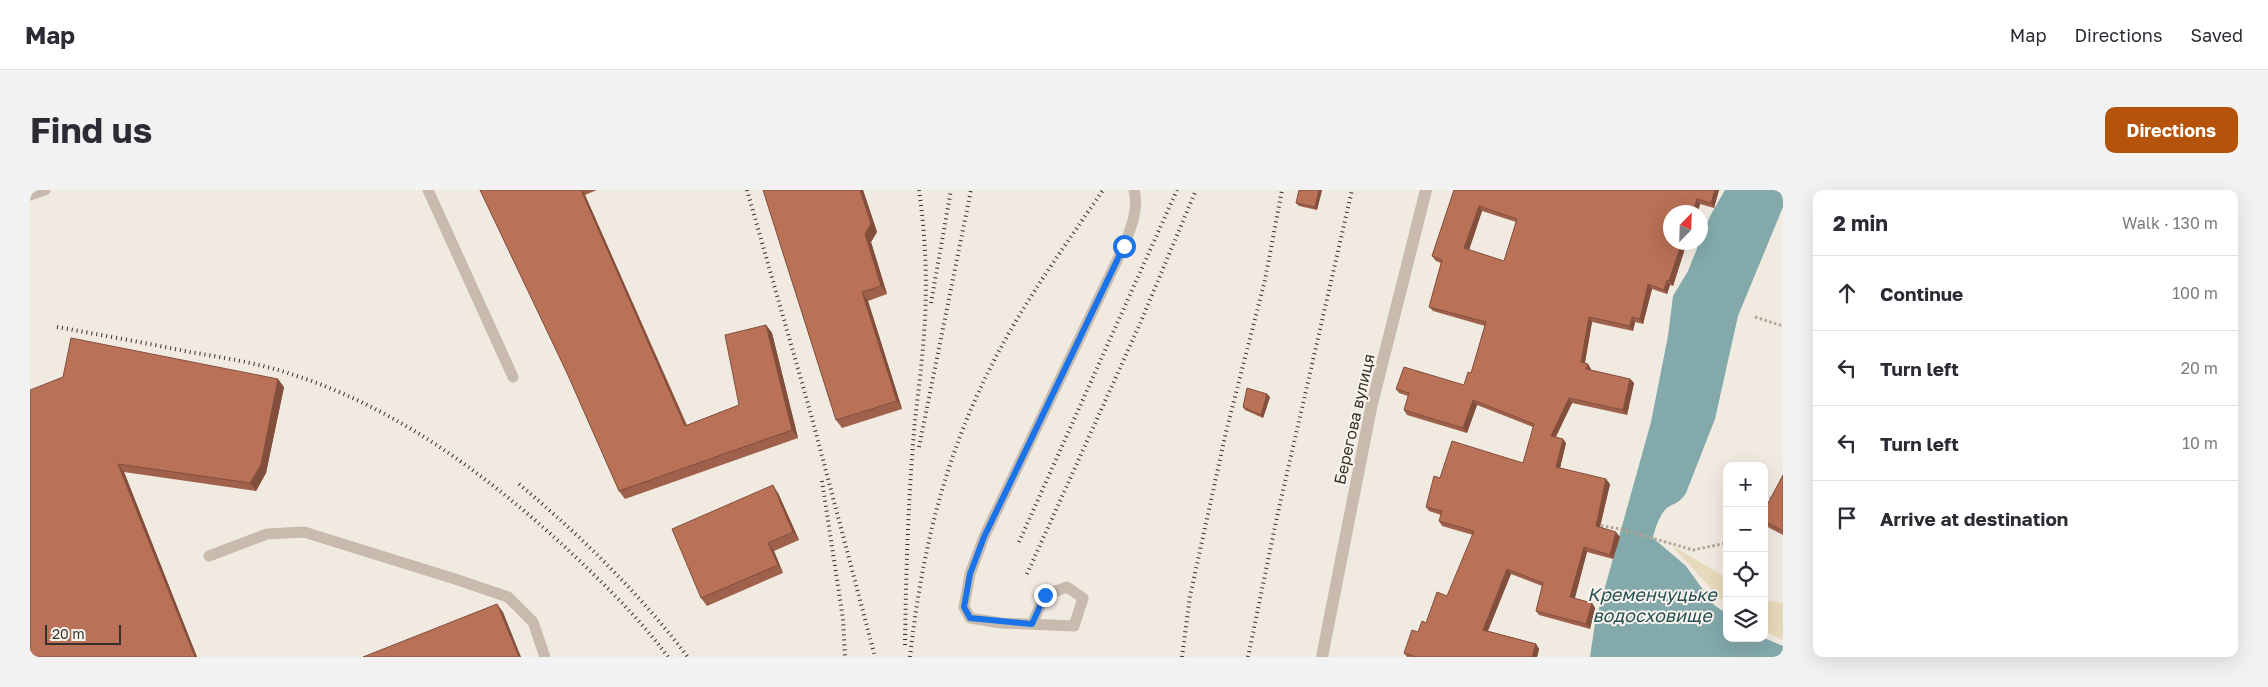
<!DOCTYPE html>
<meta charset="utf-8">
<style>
:root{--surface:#fff;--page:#f2f2f3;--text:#2b2b33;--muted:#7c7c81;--line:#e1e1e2;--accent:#b45309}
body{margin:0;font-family:"Golos Text",sans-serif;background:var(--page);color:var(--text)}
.controls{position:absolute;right:15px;bottom:15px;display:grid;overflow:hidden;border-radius:10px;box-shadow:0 5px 20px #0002}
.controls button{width:45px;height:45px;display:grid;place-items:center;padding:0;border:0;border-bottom:1px solid var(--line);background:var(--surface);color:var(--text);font:25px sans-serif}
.compass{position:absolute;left:1633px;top:15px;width:45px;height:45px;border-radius:50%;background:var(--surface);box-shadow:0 5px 20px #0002;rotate:23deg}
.scale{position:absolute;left:15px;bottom:12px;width:76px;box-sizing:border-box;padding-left:5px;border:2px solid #38302c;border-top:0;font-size:14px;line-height:18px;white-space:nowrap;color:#38302c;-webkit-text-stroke:4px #f9f4ed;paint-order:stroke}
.stop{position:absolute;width:15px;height:15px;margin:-11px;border:4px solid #1a73e8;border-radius:50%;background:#fff}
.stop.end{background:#1a73e8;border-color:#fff;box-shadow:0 1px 5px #0008}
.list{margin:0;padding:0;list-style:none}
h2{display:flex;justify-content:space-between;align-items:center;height:65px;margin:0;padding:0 20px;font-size:21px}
h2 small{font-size:16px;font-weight:400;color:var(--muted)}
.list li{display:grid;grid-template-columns:32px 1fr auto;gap:15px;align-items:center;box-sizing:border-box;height:75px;padding:0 20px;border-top:1px solid var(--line)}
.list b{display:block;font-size:19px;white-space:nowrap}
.list em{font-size:16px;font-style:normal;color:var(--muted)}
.icon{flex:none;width:28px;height:28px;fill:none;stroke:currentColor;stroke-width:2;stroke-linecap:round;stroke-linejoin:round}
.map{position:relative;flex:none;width:1753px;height:467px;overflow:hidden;border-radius:10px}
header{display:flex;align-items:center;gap:30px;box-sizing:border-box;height:70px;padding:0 25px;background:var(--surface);border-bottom:1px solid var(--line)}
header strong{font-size:24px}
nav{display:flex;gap:28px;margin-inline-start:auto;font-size:18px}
.intro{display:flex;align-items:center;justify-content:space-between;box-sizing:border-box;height:120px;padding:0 30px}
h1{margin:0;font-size:35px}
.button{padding:12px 22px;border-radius:10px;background:var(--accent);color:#fff;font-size:18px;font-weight:700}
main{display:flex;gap:30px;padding:0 30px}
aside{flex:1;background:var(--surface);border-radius:10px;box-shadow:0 5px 20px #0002}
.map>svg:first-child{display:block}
.sand{fill:#e8dabc}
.water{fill:#83a9ab}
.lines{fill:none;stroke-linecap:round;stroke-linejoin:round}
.path{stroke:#b4a598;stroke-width:3;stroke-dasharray:2.5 2.5;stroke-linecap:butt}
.lane{stroke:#c8bbae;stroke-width:11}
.street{stroke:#c8bbae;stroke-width:12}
.rail{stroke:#38302c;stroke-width:4;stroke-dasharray:1 4;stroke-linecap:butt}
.wall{fill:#9f614b;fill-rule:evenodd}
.shaded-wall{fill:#824f3d}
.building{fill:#b97157;stroke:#824f3d;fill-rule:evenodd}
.route{stroke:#1a73e8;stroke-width:6}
.labels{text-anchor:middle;stroke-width:4;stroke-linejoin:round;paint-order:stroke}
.street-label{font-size:16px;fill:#38302c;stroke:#f9f4ed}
.water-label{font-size:18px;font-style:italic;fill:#255155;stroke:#f9f4ed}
</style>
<header>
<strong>Map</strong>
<nav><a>Map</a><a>Directions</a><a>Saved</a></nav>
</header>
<div class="intro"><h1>Find us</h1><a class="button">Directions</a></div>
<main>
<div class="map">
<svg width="1753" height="467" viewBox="0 0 1753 467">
<rect width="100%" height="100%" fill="#f1eae1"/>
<path class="sand" d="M1641,355L1697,388V416Z
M1734,410L1753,413V450L1734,441Z"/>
<path class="water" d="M1695,0H1753V17L1708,126L1685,229L1656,303C1651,311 1648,312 1640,316C1631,320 1625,338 1623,348L1656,376L1684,415L1697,424V448H1734L1753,456V467H1560L1565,433L1621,232L1638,146L1643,106L1658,81L1680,26Z"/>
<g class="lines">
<path class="path" d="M1725,127L1753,136
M1734,317L1744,304
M1566,335L1591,339L1663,360L1697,353"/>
<path class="lane" d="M398,0L483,187
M0,5L15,0
M179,366L237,344L274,342L425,389L478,407L503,432L515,467
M1002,434L1015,405L1037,397L1053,408L1044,436L971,433L940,428L934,417L940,384L954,347L1094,56C1101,38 1109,19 1104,0"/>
<path class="street" d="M1292,467L1341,218L1396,0"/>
<path class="rail" d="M717,0L782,228L845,467
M901,113L921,0
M27,137C71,145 116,153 160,162C196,168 233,174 267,186C376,222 470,295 552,373C582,402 613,433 638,467
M889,257L941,0
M792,291L813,429L815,467
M489,294C554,349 606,400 658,467
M989,352L1147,0
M997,384L1109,136L1166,0
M875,455C876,383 878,313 884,242C886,217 890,192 892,167C898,111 897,55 889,0
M880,467C892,359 916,260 968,163C998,106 1037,53 1073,0
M1152,467L1160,406L1196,242L1235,90L1252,0
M1218,467L1247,327L1322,0"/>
</g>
<path class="wall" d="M450,0H567L555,5L657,235L709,215L736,135L742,143L768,248L595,309L589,301L537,183Z
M733,0H833L847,42L841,52L857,104L838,111L872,219L812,238L806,230Z
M1292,0L1287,20L1269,16L1266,13Z
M1424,0H1689L1684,18L1670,14L1668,22H1640V52H1657L1643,96L1640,95L1637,104L1622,99L1613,134L1605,132L1603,141L1562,132L1555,173L1561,179V180L1600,189L1604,193L1597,225L1542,213L1526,247L1536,253L1530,278L1580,294L1570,337L1590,347L1583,369L1557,362L1544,409L1562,413L1565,418L1560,439L1509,425L1506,421L1512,396L1481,384L1458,441L1506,454L1509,459L1507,467H1377L1374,463L1388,442L1396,433L1417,406L1443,345L1412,336L1409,331L1411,325L1399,321L1396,317L1410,288L1493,273L1503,237L1447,215L1437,243L1377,225L1374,220L1378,206L1369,203L1366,199L1434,195L1441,183L1455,136L1403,121L1399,117L1411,73L1406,71L1402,66ZM1452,21L1486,32L1474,71L1439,60Z
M254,197L236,283L226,301L94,282L167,467H0V200Z
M1237,204L1240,207L1233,228L1215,220L1213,217Z
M1753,285V345L1734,335V321Z
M748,303L769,350L744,361L753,383L677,416L671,408Z"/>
<path class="shaded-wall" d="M551,0H552L555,5L660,244L655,236Z
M830,0H833L847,42L841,52L857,104L851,96L835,44Z
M1289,0H1292L1287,20L1285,17Z
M1685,0H1689L1684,18L1681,13Z
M1667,9L1670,14L1668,22H1663Z
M1449,16L1452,21L1438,63L1434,58Z
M1652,52H1657L1643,96L1639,91Z
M1637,90L1640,95L1637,104L1634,100Z
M1618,94L1622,99L1613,134L1610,129Z
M832,102L838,111L872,219L867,211Z
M1559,127L1562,132L1554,177L1551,172Z
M1602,127L1605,132L1603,141L1600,136Z
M736,135L742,143L768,248L762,240Z
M1558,174L1561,179L1559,184L1556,179Z
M248,189L254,197L236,283L226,301L220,293Z
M1600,189L1604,193L1597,225L1593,220Z
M1237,204L1240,207L1233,228L1231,225Z
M1539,208L1542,213L1524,250L1521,246Z
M1443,210L1447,215L1437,243L1433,238Z
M1533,249L1536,253L1529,282L1526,277Z
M88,274L94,282L167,467H165Z
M1576,289L1580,294L1569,341L1566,336Z
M743,295L748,303L769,350L763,342Z
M1586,342L1590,347L1583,369L1580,365Z
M738,353L744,361L753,383L748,375Z
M1554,357L1557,362L1544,412L1540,407Z
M1477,379L1481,384L1456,445L1453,440Z
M1562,413L1565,418L1560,439L1556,434Z
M467,414L473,422L491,467H489Z
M1506,454L1509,459L1507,467H1502Z"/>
<path class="building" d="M450,0H551L655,236L709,215L695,145L736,135L762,240L589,301L537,183Z
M733,0H830L841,34L835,44L851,96L832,102L867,211L806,230Z
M1269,0H1289L1285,17L1266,13Z
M1424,0H1685L1681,13L1667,9L1663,22H1640V52H1652L1639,91L1637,90L1634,100L1618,94L1610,129L1602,127L1600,136L1559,127L1551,172L1558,174L1556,179L1600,189L1593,220L1539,208L1521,246L1533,249L1526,277L1576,289L1566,336L1586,342L1580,365L1554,357L1540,407L1562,413L1556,434L1506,421L1513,393L1477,379L1453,440L1506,454L1502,467H1386L1374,463L1382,440L1388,442L1392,431L1396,433L1407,402L1417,406L1444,341L1409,331L1412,321L1396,317L1404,286L1410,288L1422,251L1493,273L1504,234L1443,210L1433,238L1374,220L1379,203L1366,199L1374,177L1434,195L1438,182L1441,183L1456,132L1399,117L1412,70L1402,66ZM1449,16L1487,29L1474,71L1434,58Z
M41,148L248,189L231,275L220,293L88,274L165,467H0V200L33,187Z
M1217,198L1237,204L1231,225L1213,217Z
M1753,285V341L1734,331V321Z
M743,295L763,342L738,353L748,375L671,408L642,339Z
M467,414L489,467H333Z"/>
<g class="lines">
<path class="route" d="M1015,405L1002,434L940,428L934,417L940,384L954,347L1094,56"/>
</g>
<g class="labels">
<g class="street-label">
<text transform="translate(1324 229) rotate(-77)" y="6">Берегова вулиця</text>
</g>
<g class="water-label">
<text x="1622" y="411">Кременчуцьке<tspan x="1622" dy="21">водосховище</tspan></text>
</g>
</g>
</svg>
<div class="controls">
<button>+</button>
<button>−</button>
<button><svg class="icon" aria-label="locate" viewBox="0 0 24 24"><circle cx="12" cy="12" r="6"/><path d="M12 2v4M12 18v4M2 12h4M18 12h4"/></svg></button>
<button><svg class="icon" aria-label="layers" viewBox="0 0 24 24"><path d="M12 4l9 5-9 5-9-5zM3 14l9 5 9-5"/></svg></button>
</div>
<svg class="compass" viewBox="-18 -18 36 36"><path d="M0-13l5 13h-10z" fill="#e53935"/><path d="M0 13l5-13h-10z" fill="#7c7c81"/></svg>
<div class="scale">20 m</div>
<div class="stop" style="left:1094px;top:56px"></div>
<div class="stop end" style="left:1015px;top:405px"></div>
</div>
<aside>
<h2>2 min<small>Walk · 130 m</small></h2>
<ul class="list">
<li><svg class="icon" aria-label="ahead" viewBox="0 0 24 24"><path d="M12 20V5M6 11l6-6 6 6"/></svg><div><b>Continue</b></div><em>100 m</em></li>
<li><svg class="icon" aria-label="left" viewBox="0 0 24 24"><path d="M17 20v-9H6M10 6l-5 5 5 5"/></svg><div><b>Turn left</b></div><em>20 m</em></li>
<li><svg class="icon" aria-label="left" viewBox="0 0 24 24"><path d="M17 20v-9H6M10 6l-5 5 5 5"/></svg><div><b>Turn left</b></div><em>10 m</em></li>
<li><svg class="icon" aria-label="arrive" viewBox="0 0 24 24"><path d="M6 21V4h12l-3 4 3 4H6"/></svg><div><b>Arrive at destination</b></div></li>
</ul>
</aside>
</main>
